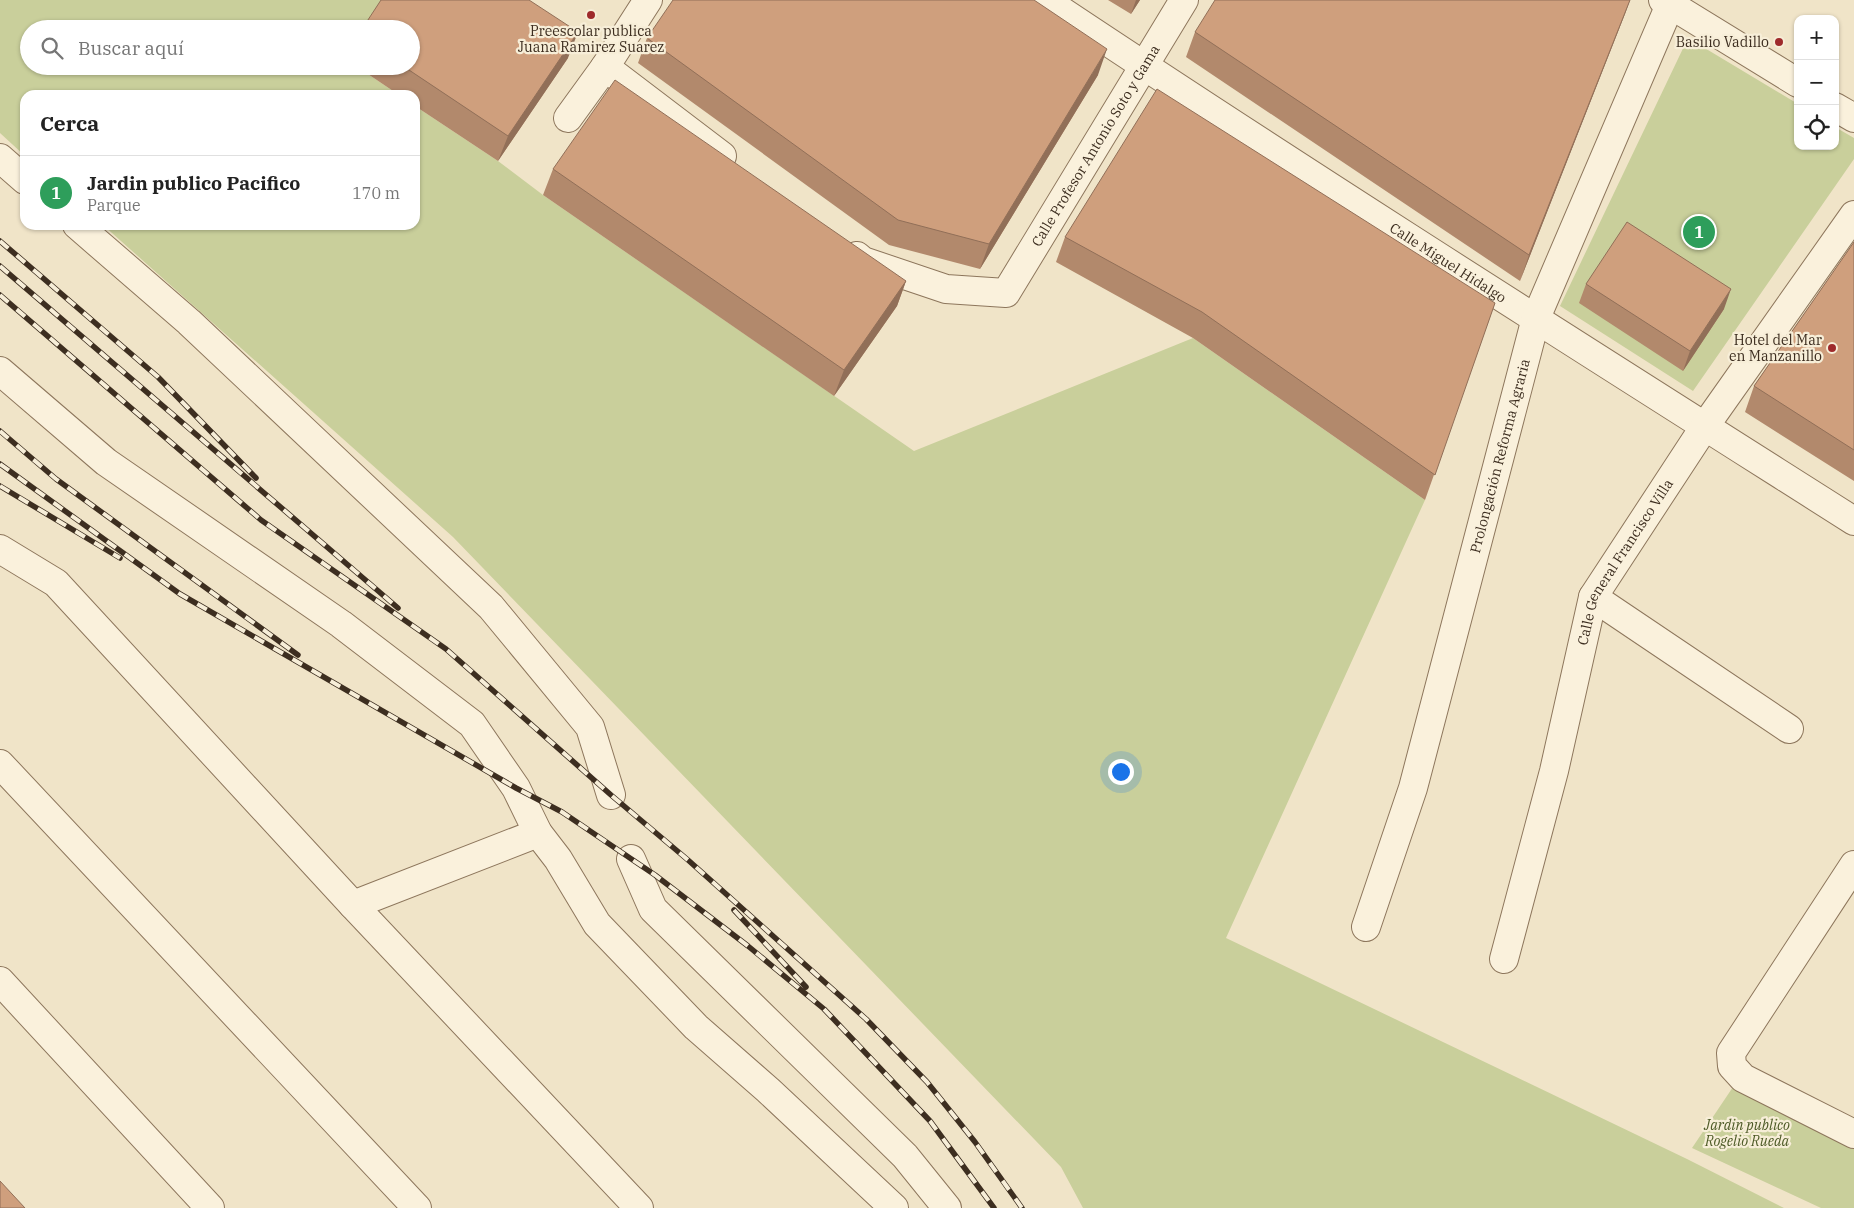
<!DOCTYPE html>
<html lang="es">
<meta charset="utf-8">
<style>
:root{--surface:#fff;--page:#f2f2f2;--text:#222;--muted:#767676;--line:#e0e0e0;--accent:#9e2a2b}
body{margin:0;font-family:"IBM Plex Serif",serif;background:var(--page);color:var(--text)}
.controls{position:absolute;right:15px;top:15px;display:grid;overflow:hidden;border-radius:10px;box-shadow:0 1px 4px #0004}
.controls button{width:45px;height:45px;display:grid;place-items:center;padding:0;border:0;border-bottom:1px solid var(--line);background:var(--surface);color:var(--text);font:25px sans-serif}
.you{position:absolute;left:1120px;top:771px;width:18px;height:18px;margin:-12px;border:4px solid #fff;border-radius:50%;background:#1a73e8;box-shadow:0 0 0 8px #1a73e833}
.badge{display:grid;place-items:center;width:32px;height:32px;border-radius:50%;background:var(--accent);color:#fff;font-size:16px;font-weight:700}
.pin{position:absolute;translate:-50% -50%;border:2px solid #fff;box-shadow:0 1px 5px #0006}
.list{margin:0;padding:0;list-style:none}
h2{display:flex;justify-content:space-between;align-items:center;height:65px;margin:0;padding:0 20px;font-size:21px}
h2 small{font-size:16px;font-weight:400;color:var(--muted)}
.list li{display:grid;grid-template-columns:32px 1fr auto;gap:15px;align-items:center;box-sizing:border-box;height:75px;padding:0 20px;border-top:1px solid var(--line)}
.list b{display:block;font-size:19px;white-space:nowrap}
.list p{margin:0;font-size:16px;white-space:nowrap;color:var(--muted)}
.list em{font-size:16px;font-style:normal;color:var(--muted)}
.icon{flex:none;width:28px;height:28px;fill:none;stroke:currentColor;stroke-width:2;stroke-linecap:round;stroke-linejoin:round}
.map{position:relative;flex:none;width:1854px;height:1208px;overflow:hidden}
.search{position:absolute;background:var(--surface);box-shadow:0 1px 4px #0004;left:20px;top:20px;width:400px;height:55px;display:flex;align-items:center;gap:12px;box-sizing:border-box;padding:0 18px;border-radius:28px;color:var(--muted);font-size:19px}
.panel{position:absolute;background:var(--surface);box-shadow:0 1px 4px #0004;left:20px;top:90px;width:400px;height:140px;border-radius:15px}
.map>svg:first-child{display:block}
.green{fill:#c9cf9b}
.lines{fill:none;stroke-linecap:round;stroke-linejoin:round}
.minor-casing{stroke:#8d765c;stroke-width:30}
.minor{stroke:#faf1dc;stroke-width:28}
.rail-casing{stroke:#3d2e20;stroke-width:5.5}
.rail{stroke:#f7eed8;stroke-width:4;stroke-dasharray:11;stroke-linecap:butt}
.wall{fill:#b2896c}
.shaded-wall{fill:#916f58}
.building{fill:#cf9f7d;stroke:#916f58}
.poi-dot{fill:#9e2a2b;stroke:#f7eed8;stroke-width:2}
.labels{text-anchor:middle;stroke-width:4.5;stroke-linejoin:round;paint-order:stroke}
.poi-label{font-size:14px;fill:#3d2e20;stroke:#f7eed8;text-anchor:end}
.street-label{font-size:14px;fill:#3d2e20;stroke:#f7eed8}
.park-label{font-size:14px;font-style:italic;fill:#4d5a26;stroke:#f7eed8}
</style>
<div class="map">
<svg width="1854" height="1208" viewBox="0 0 1854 1208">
<rect width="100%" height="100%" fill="#f0e4c8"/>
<path class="green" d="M0,0H389L369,29H29V66H356L399,95H25V156L0,133Z
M1688,38L1798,104V146H1835V127L1854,138V159L1693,391L1560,306Z
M415,106L498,161L543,195L914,451L1193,338L1425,500L1226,938L1687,1159L1784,1208H1083L1061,1167L453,537L103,225H415Z
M1733,1087L1854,1146V1208H1821L1692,1148Z"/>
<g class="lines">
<g class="minor-casing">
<g id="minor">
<path id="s1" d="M1045,0C1312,178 1583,349 1854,521"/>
<path d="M1663,0L1798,83"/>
<path d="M605,67L722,156"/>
<path d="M1835,107L1854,118"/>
<path d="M568,118L605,67L648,0"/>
<path d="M0,158L25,180"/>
<path d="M77,225L189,322L491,607L590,727L611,795"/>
<path id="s2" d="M857,256L863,261L946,289L1006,293L1184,0"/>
<path d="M0,371L106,462L341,624L472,724L516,788L538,833L558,859L597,924L696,1027L768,1090L894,1208"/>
<path d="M0,549L56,583L353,905L639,1208"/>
<path d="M1593,597L1789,729"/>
<path d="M0,764L417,1208"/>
<path d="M631,859L653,909L905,1156L947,1208"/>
<path d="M1854,865L1731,1053L1732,1066L1743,1078L1854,1134"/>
<path d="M353,905L538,833"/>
<path id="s3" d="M1366,927L1413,788L1536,318L1672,0"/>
<path id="s4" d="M1504,959L1554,771L1593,597L1705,426L1854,215"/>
<path d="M0,981L210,1208"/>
</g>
</g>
<use href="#minor" class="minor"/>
<g class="rail-casing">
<path id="rail" d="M0,241L158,377L256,478
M0,266L398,608
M0,295L261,520L446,649L611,795L688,860L866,1019L927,1082L975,1142L1022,1208
M0,431L56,479L298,655
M0,464L180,594L516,788L562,812L655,875L748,946L824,1009L930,1121L994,1208
M0,486L120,558
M734,910L806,987"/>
</g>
<use href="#rail" class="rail"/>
</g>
<path class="wall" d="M1108,0H1140L1131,14Z
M1630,0L1520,281L1186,57L1195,32Z
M647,38L1098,75L980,269L889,245L638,63Z
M568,58L498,161L415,106V95H399L356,66H411Z
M553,169L906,281L897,306L834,396L543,195Z
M1065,237L1495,303L1425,500L1193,338L1056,262Z
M1854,242V481L1745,412L1754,386Z
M1586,284L1724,309L1683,371L1579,303Z"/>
<path class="shaded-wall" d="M1136,0H1140L1131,14Z
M1630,0L1625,14L1520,281L1529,255Z
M578,32L568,58L498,161L508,136Z
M1107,49L1098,75L980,269L989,244Z
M906,281L897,306L834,396L844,370Z
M1731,289L1724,309L1683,371L1690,351Z"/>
<path class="building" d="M381,0H529L578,32L508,136L403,66H411V29H362Z
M673,0H1034L1107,49L989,244L898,220L647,38Z
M1215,0H1630L1529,255L1195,32Z
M615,80L906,281L844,370L553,169Z
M1157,89L1495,303L1435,475L1202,312L1065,237Z
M1627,222L1731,289L1690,351L1586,284Z
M1854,242V450L1754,386Z
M0,1181L25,1208H0Z"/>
<g class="poi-dot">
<circle cx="591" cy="15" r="5"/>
<circle cx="1779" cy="42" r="5"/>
<circle cx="1832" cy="348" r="5"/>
</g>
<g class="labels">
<g class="poi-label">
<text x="591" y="36" text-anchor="middle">Preescolar publica<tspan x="591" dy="16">Juana Ramirez Suarez</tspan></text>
<text x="1769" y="47">Basilio Vadillo</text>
<text x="1822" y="345">Hotel del Mar<tspan x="1822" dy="16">en Manzanillo</tspan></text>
</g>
<g class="street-label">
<text dy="5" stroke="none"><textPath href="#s2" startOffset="328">Calle Profesor Antonio Soto y Gama</textPath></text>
<text dy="5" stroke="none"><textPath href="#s1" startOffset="481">Calle Miguel Hidalgo</textPath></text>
<text dy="5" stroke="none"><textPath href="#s3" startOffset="490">Prolongación Reforma Agraria</textPath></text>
<text dy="5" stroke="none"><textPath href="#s4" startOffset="418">Calle General Francisco Villa</textPath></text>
</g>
<g class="park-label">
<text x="1747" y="1130">Jardin publico<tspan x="1747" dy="16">Rogelio Rueda</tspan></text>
</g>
</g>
</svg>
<div class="controls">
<button>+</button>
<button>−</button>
<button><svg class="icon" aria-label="locate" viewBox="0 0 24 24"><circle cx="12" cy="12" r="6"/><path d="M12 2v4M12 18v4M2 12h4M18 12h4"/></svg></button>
</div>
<div class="you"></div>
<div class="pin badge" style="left:1699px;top:232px;background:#2e9e5b">1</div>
<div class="search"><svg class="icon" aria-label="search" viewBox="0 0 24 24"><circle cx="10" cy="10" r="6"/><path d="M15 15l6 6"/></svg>Buscar aquí</div>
<section class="panel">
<h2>Cerca<small></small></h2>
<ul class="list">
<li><span class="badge" style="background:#2e9e5b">1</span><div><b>Jardin publico Pacifico</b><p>Parque</p></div><em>170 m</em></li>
</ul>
</section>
</div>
